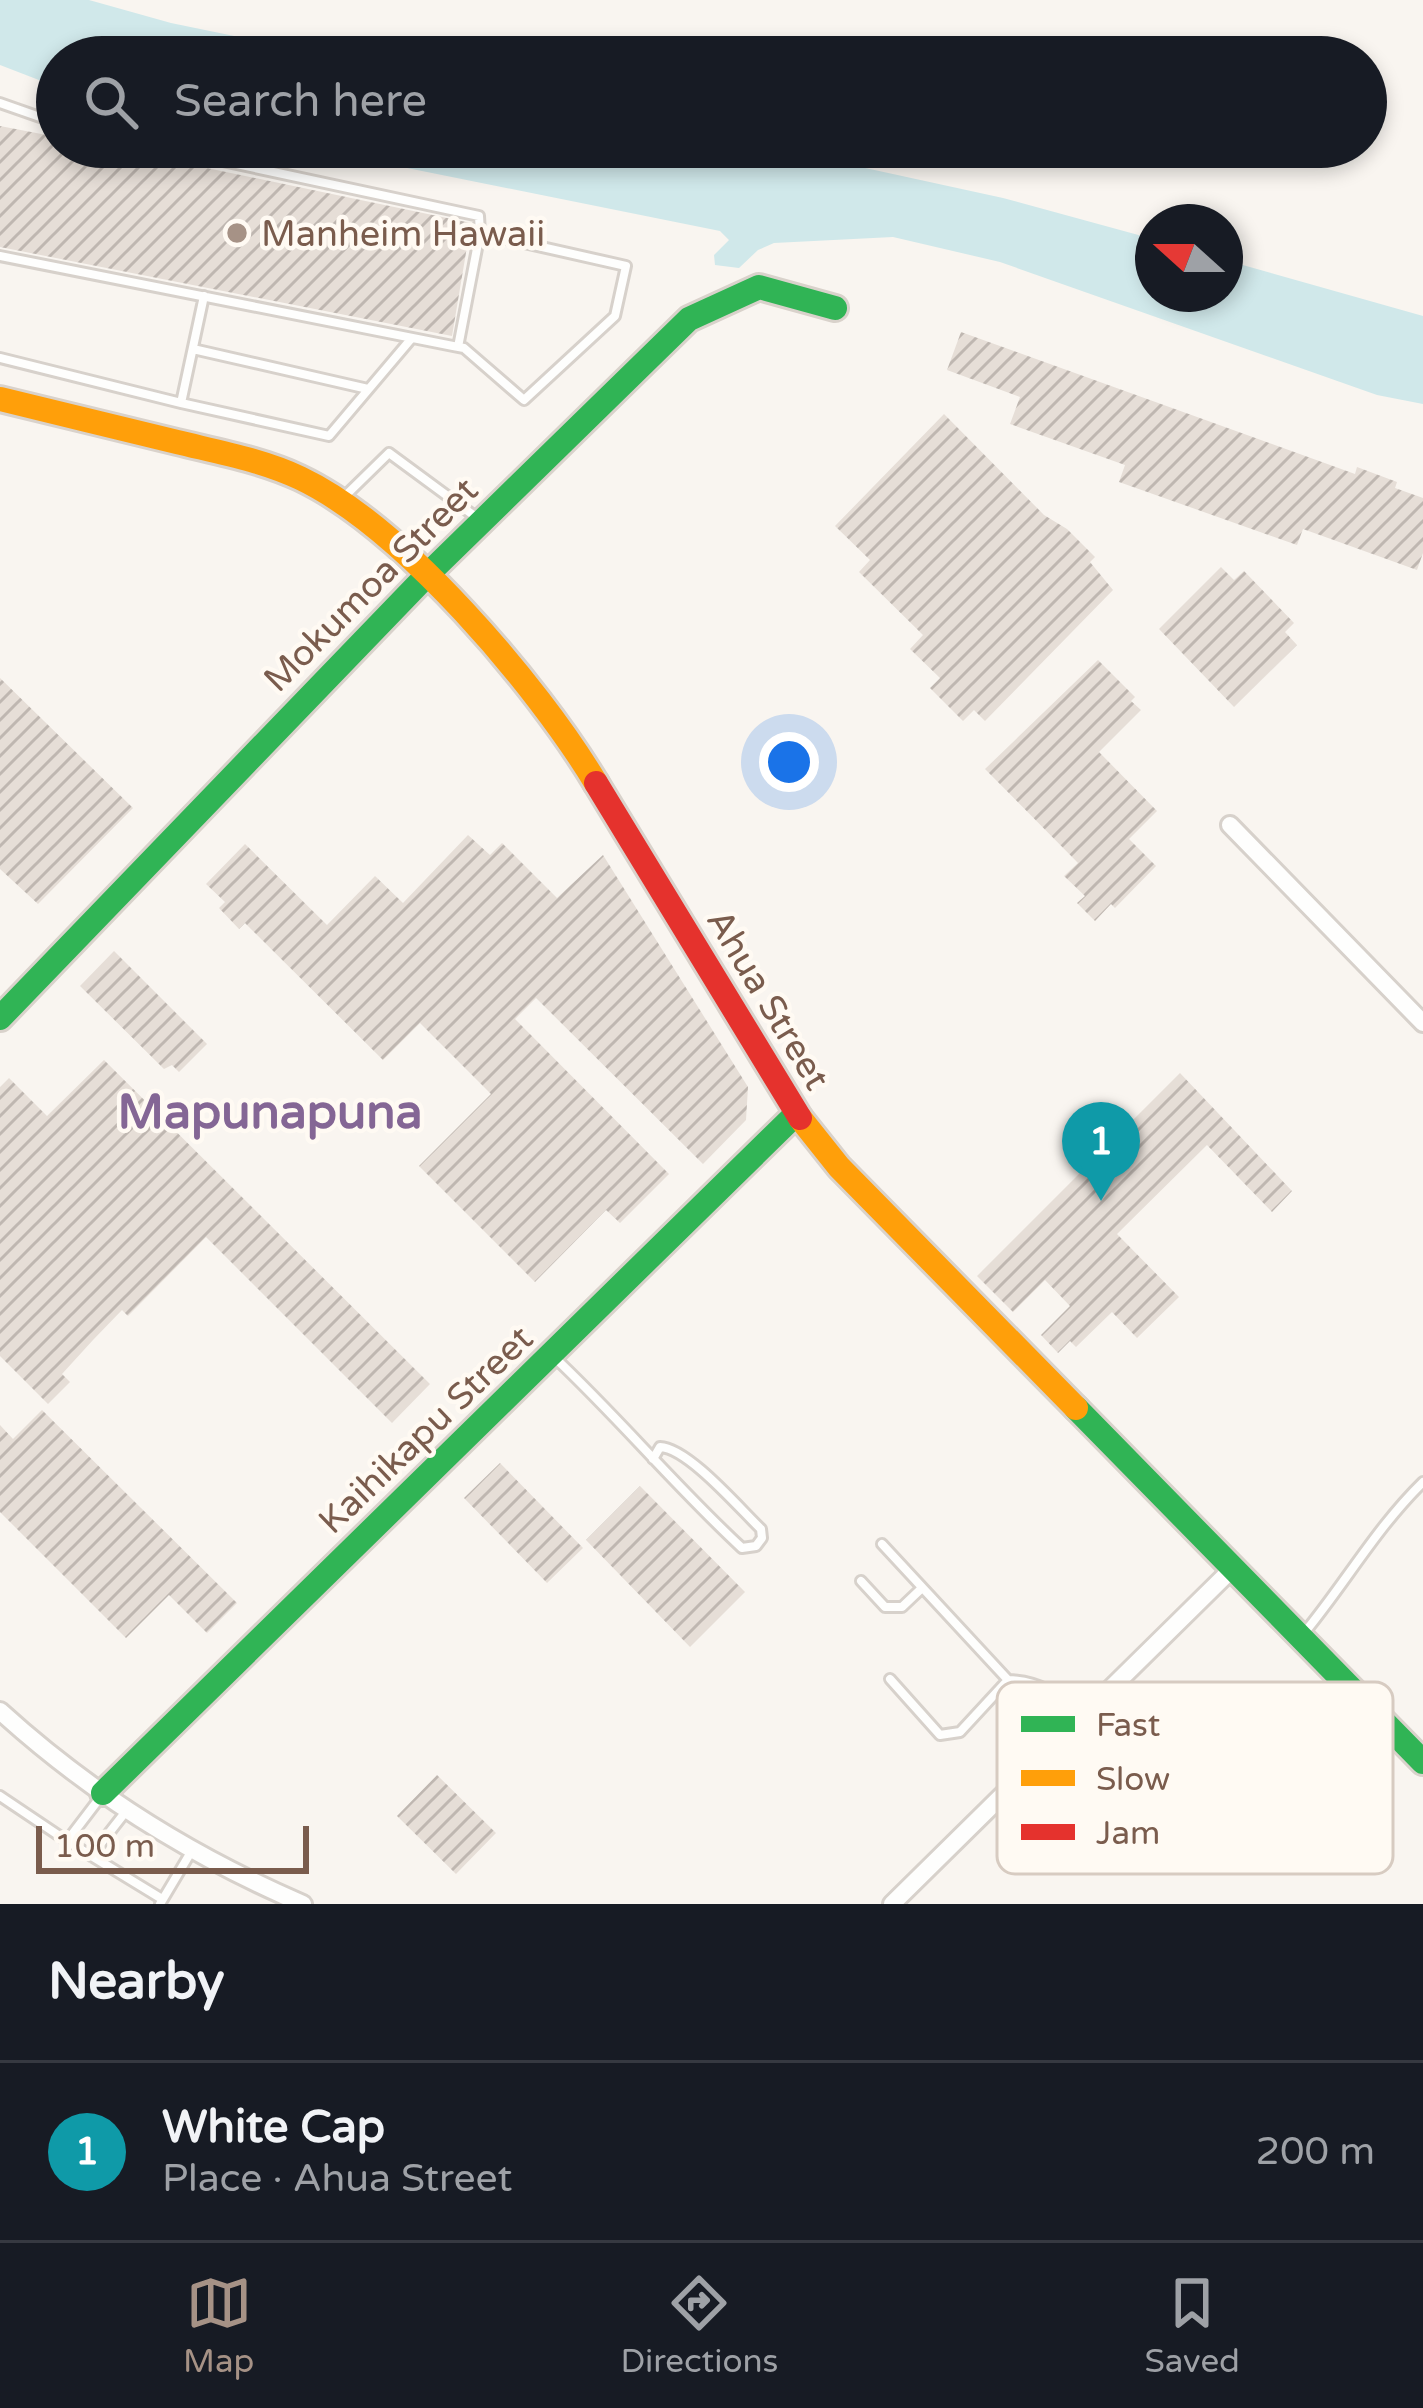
<!DOCTYPE html>
<meta charset="utf-8">
<style>
:root{--surface:#171b24;--page:#20242c;--text:#f1f3f6;--muted:#9ea1a6;--line:#363941;--accent:#a69286}
body{margin:0;font-family:"Varela Round",sans-serif;background:var(--page);color:var(--text)}
.compass{position:absolute;left:1135px;top:204px;width:108px;height:108px;border-radius:50%;background:var(--surface);box-shadow:0 6px 18px #0003;rotate:291deg}
.scale{position:absolute;left:36px;bottom:30px;width:273px;box-sizing:border-box;padding-left:12px;border:6px solid #7a5c4d;border-top:0;font-size:33px;line-height:42px;white-space:nowrap;color:#7a5c4d;-webkit-text-stroke:9px #fffaf3;paint-order:stroke}
.you{position:absolute;left:789px;top:762px;width:42px;height:42px;margin:-30px;border:9px solid #fff;border-radius:50%;background:#1a73e8;box-shadow:0 0 0 18px #1a73e833}
.badge{display:grid;place-items:center;width:78px;height:78px;border-radius:50%;background:var(--accent);color:#fff;font-size:39px;font-weight:700}
.pin{position:absolute;translate:-50% -99px;filter:drop-shadow(0 3px 6px #0008)}
.pin::after{content:'';position:absolute;top:63px;width:42px;height:36px;background:inherit;clip-path:polygon(0 0,100% 0,50% 100%)}
.list{margin:0;padding:0;list-style:none}
h2{display:flex;justify-content:space-between;align-items:center;height:156px;margin:0;padding:0 48px;font-size:51px}
h2 small{font-size:39px;font-weight:400;color:var(--muted)}
.list li{display:grid;grid-template-columns:78px 1fr auto;gap:36px;align-items:center;box-sizing:border-box;height:180px;padding:0 48px;border-top:3px solid var(--line)}
.list b{display:block;font-size:45px;white-space:nowrap}
.list p{margin:0;font-size:39px;white-space:nowrap;color:var(--muted)}
.list em{font-size:39px;font-style:normal;color:var(--muted)}
.icon{flex:none;width:66px;height:66px;fill:none;stroke:currentColor;stroke-width:2;stroke-linecap:round;stroke-linejoin:round}
.map{position:relative;flex:none;width:1423px;height:1904px;overflow:hidden}
.search{position:absolute;background:var(--surface);box-shadow:0 6px 18px #0003;left:36px;right:36px;top:36px;height:132px;display:flex;align-items:center;gap:30px;box-sizing:border-box;padding:0 42px;border-radius:66px;color:var(--muted);font-size:45px}
.sheet{height:336px;background:var(--surface)}
nav{display:flex;justify-content:space-around;align-items:center;box-sizing:border-box;height:168px;border-top:3px solid var(--line);background:var(--surface);font-size:33px;color:var(--muted)}
nav a{display:grid;justify-items:center;gap:6px}
nav .on{color:var(--accent)}
.map>svg:first-child{display:block}
.water{fill:#d0e8ea}
.building{fill:url(#building-hatch)}
.lines{fill:none;stroke-linecap:round;stroke-linejoin:round}
.lane-casing{stroke:#d7d1cb;stroke-width:14}
.street-casing{stroke:#d7d1cb;stroke-width:22}
.fast-casing{stroke:#d9d2cb;stroke-width:30}
.slow-casing{stroke:#d9d2cb;stroke-width:30}
.jam-casing{stroke:#d9d2cb;stroke-width:30}
.lane{stroke:#fefefd;stroke-width:8}
.street{stroke:#fefefd;stroke-width:16}
.fast{stroke:#30b455;stroke-width:24}
.slow{stroke:#ff9f0a;stroke-width:24}
.jam{stroke:#e5322d;stroke-width:24}
.poi-dot{fill:#a69286;stroke:#fffaf3;stroke-width:4.5}
.labels{text-anchor:middle;stroke-width:9;stroke-linejoin:round;paint-order:stroke}
.poi-label{font-size:36px;fill:#7a5c4d;stroke:#fffaf3;text-anchor:start}
.street-label{font-size:36px;fill:#7a5c4d;stroke:#fffaf3}
.district-label{font-size:48px;font-weight:bold;fill:#846695;stroke:#fffaf3}
.key{fill:#fffaf3;stroke:#d7cbc1;stroke-width:3}
.key-label{font-size:33px;fill:#7a5c4d}
</style>
<div class="map">
<svg width="1423" height="1904" viewBox="0 0 1423 1904">
<defs>
<pattern id="building-hatch" width="6" height="6" patternUnits="userSpaceOnUse" patternTransform="scale(3)"><rect width="6" height="6" fill="#e6ded7"/><path d="M-1 1l2-2M0 6l6-6M5 7l2-2" fill="none" stroke="#bfb7b1"/></pattern>
</defs>
<rect width="100%" height="100%" fill="#f9f5f0"/>
<path class="water" d="M0,0H89L171,23L336,57H57V87L0,65Z
M303,147H769L1003,198L1153,239V294H1225V260L1423,316V404L1377,395L1000,262L893,237L774,243L758,250L739,268L715,265L714,255L729,240L720,231Z"/>
<path class="building" d="M0,126L57,137V147H106L471,223L452,336L0,247Z
M961,332L1355,474L1357,467L1397,482L1395,488L1423,498V553L1417,570L1303,529L1297,545L1119,482L1125,465L1010,424L1020,397L947,370Z
M944,414L1044,515L1067,529L1095,557L1090,562L1113,590L985,721L974,710L963,721L930,688L940,678L910,649L923,635L859,572L870,560L835,526Z
M1221,567L1234,580L1244,571L1294,623L1285,632L1297,645L1234,707L1159,629Z
M1098,660L1135,697L1131,701L1141,710L1099,752L1157,811L1129,839L1156,866L1115,908L1111,904L1095,921L1077,903L1085,896L1064,876L1078,863L985,769Z
M0,678L133,808L38,904L0,869Z
M468,835L490,855L502,843L557,898L603,855L748,1087L746,1120L703,1164L536,998L515,1019L669,1174L620,1223L606,1210L535,1282L419,1166L491,1094L420,1023L383,1060L245,923L239,929L219,908L225,902L206,884L245,844L327,925L375,876L403,903Z
M114,951L207,1044L179,1072L172,1065L164,1069L80,986Z
M104,1060L430,1384L392,1423L206,1237L128,1316L122,1310L93,1340L62,1374L70,1382L48,1404L0,1356V1087L9,1078L47,1116Z
M1180,1073L1292,1191L1272,1212L1207,1145L1117,1234L1179,1297L1137,1338L1112,1312L1076,1347L1070,1341L1058,1353L1041,1335L1070,1306L1045,1280L1013,1312L977,1276Z
M42,1410L237,1603L207,1633L169,1595L126,1638L0,1512V1425L13,1439Z
M500,1463L583,1548L547,1583L464,1498Z
M640,1486L745,1592L690,1647L586,1540Z
M437,1775L496,1833L456,1874L397,1816Z"/>
<g class="lines">
<g class="lane-casing">
<path id="lane" d="M0,103L57,123
M157,147L479,216L480,233
M0,256L453,346L464,348L524,400L615,316L626,266L480,233L458,347
M204,296L181,403L329,436L411,339
M193,349L368,389
M0,358L181,403
M343,498L389,453L480,520
M554,1357C619,1418 676,1487 742,1548L756,1546L762,1538L761,1529C739,1508 688,1448 660,1447L653,1459
M882,1544L1008,1680C1039,1681 1059,1694 1080,1715
M861,1581L885,1607H902L922,1588
M1305,1632C1346,1582 1377,1527 1423,1482
M890,1679L940,1735L960,1732L1008,1680
M0,1796L67,1841L99,1799
M67,1841L162,1899
M91,1856L127,1810
M160,1904L191,1852"/>
</g>
<g class="street-casing">
<path id="street" d="M1230,825L1423,1023
M0,1711C89,1792 193,1857 303,1904
M892,1904L1232,1569"/>
</g>
<g class="fast-casing">
<path id="fast" d="M0,1018L427,575L689,319L759,287L835,308
M1076,1408L1423,1762
M103,1793L796,1114"/>
</g>
<g class="slow-casing">
<path id="slow" d="M0,399C59,413 118,428 177,442C218,452 262,460 300,478C403,527 537,685 596,783
M800,1118L839,1167L1076,1408"/>
</g>
<g class="jam-casing">
<path id="jam" d="M596,783L800,1118"/>
</g>
<use href="#lane" class="lane"/>
<use href="#street" class="street"/>
<use href="#fast" class="fast"/>
<use href="#slow" class="slow"/>
<use href="#jam" class="jam"/>
</g>
<circle class="poi-dot" cx="237" cy="233" r="12"/>
<g class="labels">
<g class="poi-label">
<text x="261" y="246">Manheim Hawaii</text>
</g>
<g class="street-label">
<text transform="translate(370 584) rotate(-45)" y="13">Mokumoa Street</text>
<text transform="translate(769 999) rotate(59)" y="13">Ahua Street</text>
<text transform="translate(425 1429) rotate(-44)" y="13">Kaihikapu Street</text>
</g>
<g class="district-label">
<text x="270" y="1128">Mapunapuna</text>
</g>
</g>
<rect x="997" y="1682" width="396" height="192" rx="18" class="key"/>
<rect x="1021" y="1716" width="54" height="16" fill="#30b455"/>
<rect x="1021" y="1770" width="54" height="16" fill="#ff9f0a"/>
<rect x="1021" y="1824" width="54" height="16" fill="#e5322d"/>
<g class="key-label">
<text x="1096" y="1736">Fast</text>
<text x="1096" y="1790">Slow</text>
<text x="1096" y="1844">Jam</text>
</g>
</svg>
<svg class="compass" viewBox="-18 -18 36 36"><path d="M0-13l5 13h-10z" fill="#e53935"/><path d="M0 13l5-13h-10z" fill="#9ea1a6"/></svg>
<div class="scale">100 m</div>
<div class="you"></div>
<div class="pin badge" style="left:1101px;top:1201px;background:#0f9aa8">1</div>
<div class="search"><svg class="icon" aria-label="search" viewBox="0 0 24 24"><circle cx="10" cy="10" r="6"/><path d="M15 15l6 6"/></svg>Search here</div>
</div>
<section class="sheet">
<h2>Nearby<small></small></h2>
<ul class="list">
<li><span class="badge" style="background:#0f9aa8">1</span><div><b>White Cap</b><p>Place · Ahua Street</p></div><em>200 m</em></li>
</ul>
</section>
<nav>
<a class="on"><svg class="icon" aria-label="map" viewBox="0 0 24 24"><path d="M3 6l6-2 6 2 6-2v14l-6 2-6-2-6 2zM9 4v14M15 6v14"/></svg>Map</a>
<a><svg class="icon" aria-label="directions" viewBox="0 0 24 24"><path d="M12 3l9 9-9 9-9-9zM9 14v-3h6M13 9l2 2-2 2"/></svg>Directions</a>
<a><svg class="icon" aria-label="saved" viewBox="0 0 24 24"><path d="M7 4h10v16l-5-4-5 4z"/></svg>Saved</a>
</nav>
